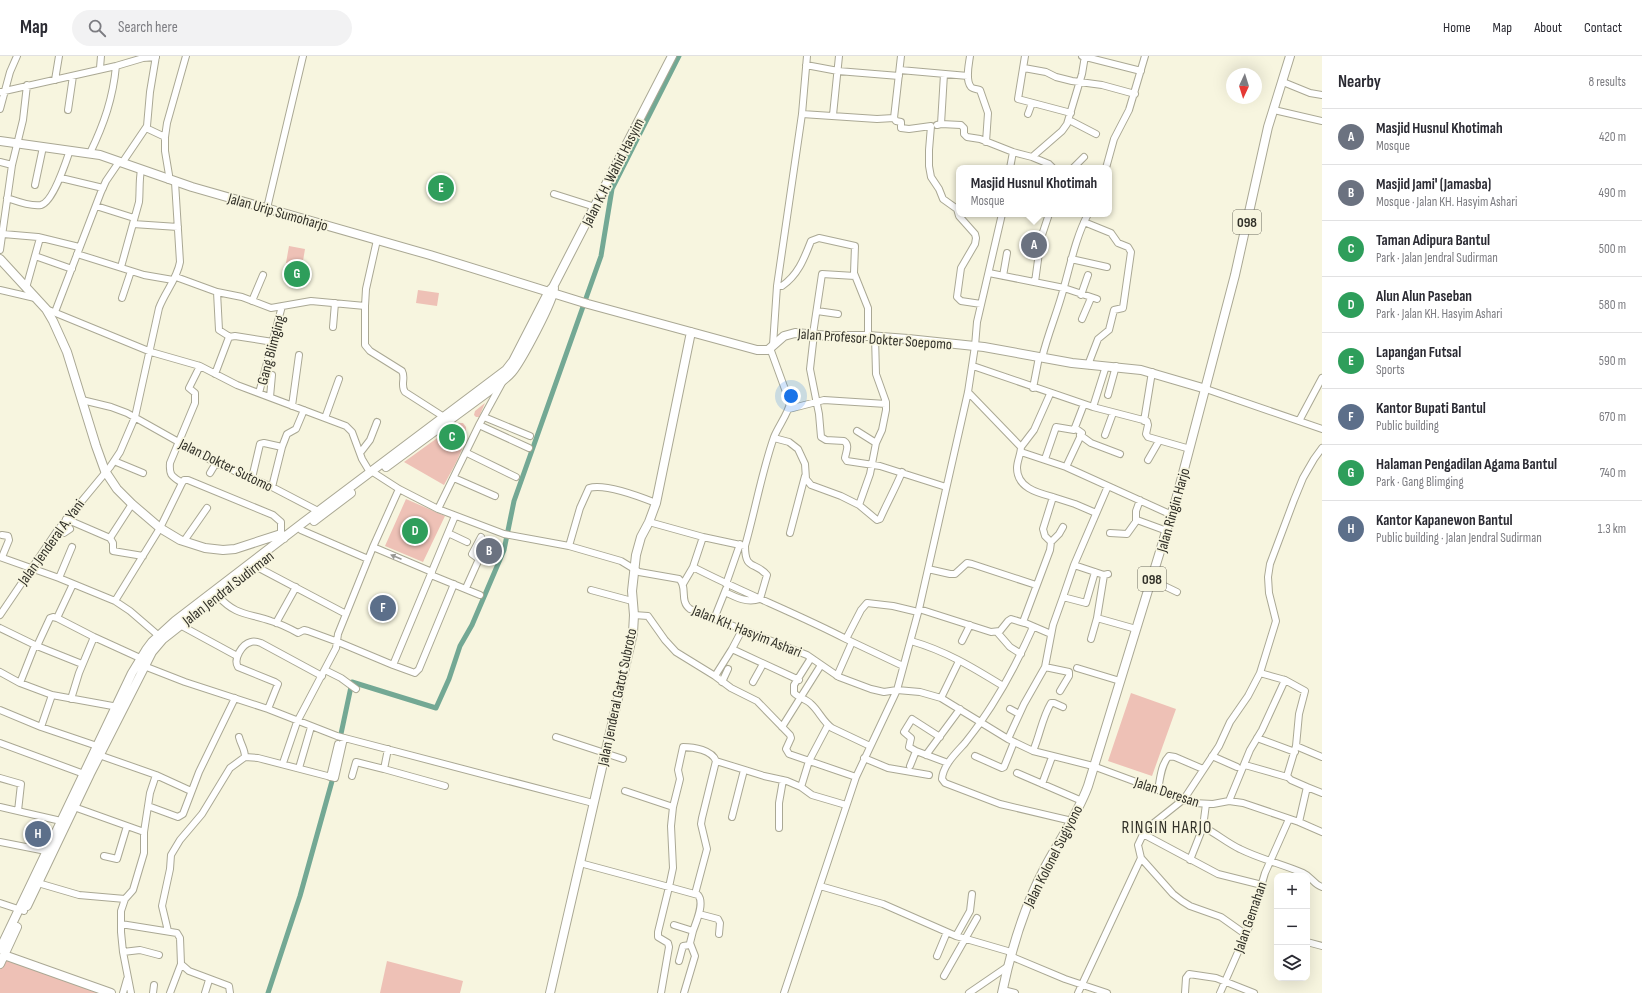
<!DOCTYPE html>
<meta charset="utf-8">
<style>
:root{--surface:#fff;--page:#f2f2f3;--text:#2b2b33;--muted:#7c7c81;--line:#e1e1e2;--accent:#d93025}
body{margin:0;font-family:"Sofia Sans Condensed",sans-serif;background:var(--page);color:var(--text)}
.controls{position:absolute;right:12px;bottom:12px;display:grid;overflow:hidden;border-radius:8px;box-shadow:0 4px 16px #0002}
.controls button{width:36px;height:36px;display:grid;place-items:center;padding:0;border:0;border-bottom:1px solid var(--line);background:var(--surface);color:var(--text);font:20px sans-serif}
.compass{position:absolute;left:1226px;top:12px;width:36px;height:36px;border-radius:50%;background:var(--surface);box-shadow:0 4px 16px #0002;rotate:184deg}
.you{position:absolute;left:791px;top:340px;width:14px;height:14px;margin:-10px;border:3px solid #fff;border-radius:50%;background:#1a73e8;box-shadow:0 0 0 6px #1a73e833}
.badge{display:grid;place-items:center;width:26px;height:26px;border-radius:50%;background:var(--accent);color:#fff;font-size:13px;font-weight:700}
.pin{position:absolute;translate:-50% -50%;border:2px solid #fff;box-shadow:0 1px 4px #0006}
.popup{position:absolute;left:956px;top:109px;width:156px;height:52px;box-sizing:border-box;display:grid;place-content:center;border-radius:8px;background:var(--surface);filter:drop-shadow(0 1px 3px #0005);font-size:13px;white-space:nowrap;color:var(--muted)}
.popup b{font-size:15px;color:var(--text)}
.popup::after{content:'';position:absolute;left:50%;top:100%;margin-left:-8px;border:8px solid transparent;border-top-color:var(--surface)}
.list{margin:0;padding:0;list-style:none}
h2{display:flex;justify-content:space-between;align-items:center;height:52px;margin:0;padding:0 16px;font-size:17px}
h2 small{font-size:13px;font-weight:400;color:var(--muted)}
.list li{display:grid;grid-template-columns:26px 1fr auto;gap:12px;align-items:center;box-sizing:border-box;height:56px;padding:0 16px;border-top:1px solid var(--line)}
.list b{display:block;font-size:15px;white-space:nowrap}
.list p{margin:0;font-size:13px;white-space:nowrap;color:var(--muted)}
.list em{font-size:13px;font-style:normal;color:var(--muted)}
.icon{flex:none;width:22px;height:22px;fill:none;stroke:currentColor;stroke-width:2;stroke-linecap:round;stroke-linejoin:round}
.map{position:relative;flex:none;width:1322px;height:937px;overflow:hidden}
header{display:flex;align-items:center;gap:24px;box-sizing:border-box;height:56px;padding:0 20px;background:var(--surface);border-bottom:1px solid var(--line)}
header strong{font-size:19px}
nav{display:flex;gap:22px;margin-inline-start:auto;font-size:14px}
.search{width:280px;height:36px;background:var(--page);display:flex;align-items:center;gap:10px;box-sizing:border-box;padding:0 14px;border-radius:22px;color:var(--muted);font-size:15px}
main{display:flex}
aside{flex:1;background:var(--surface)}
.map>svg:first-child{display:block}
.green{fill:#eec1b6}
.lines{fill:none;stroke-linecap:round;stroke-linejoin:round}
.canal{stroke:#73a894;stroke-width:5}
.minor-casing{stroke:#aaa894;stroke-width:8}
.major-casing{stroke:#aaa894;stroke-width:10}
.minor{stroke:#fff;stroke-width:6}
.major{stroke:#fff;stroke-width:8}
.oneway{fill:#989894}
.labels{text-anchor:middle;stroke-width:3.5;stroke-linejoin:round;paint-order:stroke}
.shield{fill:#f7f5df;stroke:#6d6c60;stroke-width:1}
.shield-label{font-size:14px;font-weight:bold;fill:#323129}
.street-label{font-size:15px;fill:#323129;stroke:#f7f5df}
.quarter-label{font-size:17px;letter-spacing:1px;fill:#323129;stroke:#f7f5df}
</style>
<header>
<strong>Map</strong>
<div class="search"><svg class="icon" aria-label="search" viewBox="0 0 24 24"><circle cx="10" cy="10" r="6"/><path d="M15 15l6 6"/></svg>Search here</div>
<nav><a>Home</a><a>Map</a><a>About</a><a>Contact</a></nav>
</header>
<main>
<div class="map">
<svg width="1322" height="937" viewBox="0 0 1322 937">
<rect width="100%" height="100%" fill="#f7f5df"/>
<path class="green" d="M289,190L305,193L299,229L291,228L294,209L286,207Z
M418,234L439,237L437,250L416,247Z
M485,347L479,361H476L474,359L475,355Z
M458,367H463L466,371C467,390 453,412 444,429L404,406Z
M406,443L445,460L423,506L385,490Z
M1131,637L1176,653L1152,720L1108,705Z
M4,901L112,937H0V911Z
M387,905L463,925L460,937H380Z"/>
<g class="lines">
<path class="canal" d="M338,692L352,626L436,652L449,623L460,590L472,569L504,494L514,445L601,200L612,133L679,0
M268,937L300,840L334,718"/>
<g class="minor-casing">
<path id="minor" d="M970,0C969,8 965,24 971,31C973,33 977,33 980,34L988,57L986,86
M1025,0L1018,43L1071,57
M1082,0L1141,15
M806,9L838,15L899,20
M100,12L101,0
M1024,12L1046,16L1056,21L1072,25L1102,29L1135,38
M900,14L968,20
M55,24L59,0
M1283,26L1310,37L1322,39
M0,36L116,10L143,2L156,1
M0,53L10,16L17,0
M68,54L73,20
M1274,54L1322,65
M802,58L877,63L894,62L896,65L901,66V72L909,73L931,70L929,94V110L931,121L939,133L943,143L957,153L959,160L975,178L976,182L975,188L961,212L957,241L961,245L981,248
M1028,58L1032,47
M833,59L839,0
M894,62L901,0
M1069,64L1096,78
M941,68L961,69L964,72V78L967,81L980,83L1013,96L1032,101L1062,75L1067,68L1082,18L1085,0
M937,69L941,68L944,18
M146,72L165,81
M90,97C104,68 113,42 116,10
M1032,101L1049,108L1053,112
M0,106L12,109
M122,107L147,70L150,36L156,0
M1010,112L1013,96
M1073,112L1084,101
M1106,112L1114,83L1129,54L1145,0
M61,122L103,132
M169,124V119L165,95V81L167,67L186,0
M35,129L43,91
M554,138L595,151
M7,142C16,145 31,151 41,149C53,146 66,106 70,94
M96,150L134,162
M267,152L303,0
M1084,166L1111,177L1118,187L1128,191L1131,196L1123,252L1114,254L1109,274L1098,283L1088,309
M133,168L178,171
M3,178L38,181L79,191
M377,184L366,233L365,250V289L370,295L402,315C406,322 400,329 405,336L444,361
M0,194L12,109L23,64L27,29
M77,198L144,219L173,224
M35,200L72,213
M1071,203L1107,211
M121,211L139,146C140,135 139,125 141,114
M989,217L1064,232L1097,243
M1003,220L1007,197
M176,221L217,236L242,241L271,252L311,245L365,250
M1035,226L1041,182L1049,158
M777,230H782C798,219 804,203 811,185L819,182L855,190L854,217L868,252V280
M26,232L40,182
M0,234L35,242
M217,236L219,274L230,281
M1081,239L1088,219
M122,242L131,215
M252,245L263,219
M46,253L151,296L200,310L237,329L346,370L352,376L362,403L368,413L399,433L438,453L504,478L569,490L621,505L639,516L679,523C688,530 679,545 690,553L807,599L839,621L871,633L884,636L897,634L920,636L941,642L1008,683L1033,695L1093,710L1193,747L1213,748L1229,745L1243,747L1299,766L1322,776
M817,255L838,258
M55,256L101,136L106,125L119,106
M1082,263L1091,242
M333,271L335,247
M813,278L822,218L855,220
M814,278L810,313L819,358L821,381L826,384L844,385C850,389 846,396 845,402L847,405L880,410L946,431
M773,289L777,230L802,58L807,0
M1042,302C1048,277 1058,255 1064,231C1071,206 1076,181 1088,158
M973,310L1093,351L1147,365L1148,369L1146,378L1148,381L1190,393
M215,318L229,281L235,280L273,286
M1033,332L1039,301
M1206,333L1322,373
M968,336L1021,391C1021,398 1017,405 1017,412C1017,432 1038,437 1053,441L1043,473L1045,480L1051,486L1050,494L1023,566L1051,578
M259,337L282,250
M1108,339L1116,310
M270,341L272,319
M82,344L111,351L127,357L216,407L272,431L318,455
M292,350L299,299
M1093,351L1106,310
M789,353L824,344L886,348
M484,361L530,380
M325,362L339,323
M1144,365L1152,316
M1299,365L1322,322
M479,369L529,392
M857,375L876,387
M1080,379L1091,387L1120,398
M1105,379L1113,357
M774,382L789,386L798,393L805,408L806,423L811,429L841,440L859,449L877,464L880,463C887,447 895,433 902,416
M1021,391L1034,374L1050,338
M1021,396L1066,411L1172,459
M360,397L370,384L377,366
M467,397L516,421
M1045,403L1056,371L1074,374L1084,348
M1148,404L1159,385
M114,405L143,417
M1066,411L1082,377L1075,372
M210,417L216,407
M252,422L260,388L264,387L282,391
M454,422L495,440
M182,427L184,424H188L273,459L281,466V478
M272,431L282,391L287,378L296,373L304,354
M399,433L373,491L432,516
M1053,441L1075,448L1096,457
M859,449L870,418L876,387L882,374L886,354V346L876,318L875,280
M438,453L479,369L503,325
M66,463L110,482L113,487V495L143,500
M1136,465V455L1140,444
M649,466L703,481
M301,474L368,503
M57,475L64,477L70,473
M448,477L467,486
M790,477L805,420
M1110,477L1127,478L1137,464L1167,475
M2,479L8,480L9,484L2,501
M110,482L132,448
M184,485L207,452
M1051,486L1059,478L1063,471
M569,490L580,452L589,432C605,427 641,441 656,447
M0,501L59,522L115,545L130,555L159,580
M1074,509L1104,519L1108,518
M255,510L346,558
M693,511C743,537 796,557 846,583
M928,513L950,518H955L967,507L972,508L1036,529
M431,519L480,539
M1104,519L1097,562L1136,573
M59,522L72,491
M1152,524L1177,536
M683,528L693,511L703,481L745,490
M726,528L740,488
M466,532L479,503L472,498L481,481
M591,534L632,545
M725,536C737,542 747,547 760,543L767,519C755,505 745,515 745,490C755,455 762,415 774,381C778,371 789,356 790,347L770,292
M218,540C236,560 248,557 271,565C281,568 289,572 298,577L304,574L308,575L338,586L393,609L415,617L419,613L454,528
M1063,541L1086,547L1095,516
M115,545L160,472L182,427C172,420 169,420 170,407L195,347V337L189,332L200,310
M919,553L991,576L1000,575L1008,565L1011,563L1024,567
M0,559L57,475L110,411L120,396L135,361L159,252C165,236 177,223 180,206L175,126
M634,559L648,560L665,584L676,596L715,620L731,632L757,645L790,679L791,682L786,693L789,698L856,721
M57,562L94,581L140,602
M714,563L726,533
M276,567L296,531
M180,569L237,600
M1033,571C1015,612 993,652 965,687C956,697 943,709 942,723L945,727L1000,748L1072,765
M0,572L37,590L82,608
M742,574L732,593L799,624
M997,576L1010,591L1021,598
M1091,583L1097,562
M911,585C946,595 972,611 1003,630
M962,585L970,569
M37,590L50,562L53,561L57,562L73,528
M811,602L794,629V637C799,642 806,643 811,648C819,655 823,666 832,672L870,690
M393,609L455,460
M144,610L185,626L268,653L337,680L593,747
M903,610L846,583L861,554L867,547L893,550L918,556
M1045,611L1069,616V620L1060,635
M1077,612L1120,625
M325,614L341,622L356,633
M0,616L20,627L52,639L118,651
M715,620L732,593
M837,620L852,586
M722,626L728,613
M753,626L763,608
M20,627L35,589
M941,642L959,605
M71,643L79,617L94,581
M268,653L278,628L275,626L238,611C233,603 242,588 251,586C254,585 258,586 261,587L322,620
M1010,653L1019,658
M0,654L41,671L97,690
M41,671L52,639
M782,671L821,609
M239,681C241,689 245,693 245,701
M556,681L623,703
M1257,682L1295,696
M1008,683L1024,648L1045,611L1053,569L1063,541L1074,509L1108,430
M0,687L84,718
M1296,690L1322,701
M388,693L384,713L445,730
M916,695L909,691L911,682L904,676L912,663L940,681
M1033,695C1040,679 1042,662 1051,647H1054L1063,651
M99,699L156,719L191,735
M926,699L960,653
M975,700L1002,712L1004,711L1014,686
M1212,700L1237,711
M864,702L888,712L929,719
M283,707L297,666L336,592L338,578L373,491
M1245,709L1287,721
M910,710L916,695L948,707
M299,712L311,671
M1017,717L1082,745
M352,720L356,706L384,713
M330,721L338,688
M0,722L21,728L18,755
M1042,728L1052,701
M801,731L809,705L828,669
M1307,731L1322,737
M1158,734C1160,724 1161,708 1169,700L1175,701L1203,713
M625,735L673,751
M1229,745L1250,694L1262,674L1285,624
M148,750L178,761L183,758L199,716L235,642
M0,751L61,765
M74,751L144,776
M732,761L744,714
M1299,766L1307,731L1291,724L1287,720L1296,690L1299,658L1305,635L1285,624L1260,617L1276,565L1269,537L1268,521L1270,508L1294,444L1303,422L1314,403L1322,392
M1203,771C1216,777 1227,787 1240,793C1260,803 1282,808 1303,817C1312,821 1313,828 1322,831
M779,772V747L783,724
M1143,778L1218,818L1262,829
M0,786L46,795
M104,800L117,803L127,770
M1141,802L1138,789L1145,774L1184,743L1219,690L1230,666L1248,640L1260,617
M1190,804L1203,771L1206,748
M580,807L669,831L658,876V881L668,887L669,891L661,937
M38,827L79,839L125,843
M820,830L883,848L956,880L1011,896
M695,838L707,793L701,768L702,762L716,705L764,720L787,725L801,731L812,739L846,749
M0,847L24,855
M699,858L718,863L720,867L719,878
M121,868L177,877L180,882L181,908L189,915L229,930L230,937
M674,869L693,875C696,866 705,847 698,839L669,831L673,812L671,770L673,751L680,723L678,714L683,691C694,691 712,694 716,705
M168,875L162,850L170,813L171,799L180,784L202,758L230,712L245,701L258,702L335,722L344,682
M956,880L970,855L972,838
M1307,886L1322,890
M123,896L140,894L159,899
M937,900L947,876
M1010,900L1065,923L1107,937
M679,905L683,890L690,889
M944,920L977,862
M1003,934L1015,937
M123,937L127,923
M131,937L123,896L121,876V855L125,843L133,834L144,797V776L150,737L156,719
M153,937L154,929
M170,937L181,908
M205,937L209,924
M684,937L695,900L690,887L693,875
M784,937L856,721L897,634L919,553L968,336L975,290L977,266L1002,158
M969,937L1007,911
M1078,937L1141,802L1173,838L1182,845L1190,850L1221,861L1245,878
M1185,937L1186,922L1189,918L1216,922L1254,937
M1220,937L1249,871L1265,817L1289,763"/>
</g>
<g class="major-casing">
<path id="major" d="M0,85L100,99L192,131L430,199L588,248L757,294H768L784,280L795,277L830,280H868L908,283L984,291L1072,307L1141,314L1206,333
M0,203L46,253L53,265L67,296L96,390L105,415L117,433L132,448L160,472L180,484L205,492L223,494L235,493L281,478L284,482
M386,411L496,330C501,326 507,322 512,316C521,305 554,244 554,232
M314,465L351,437
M27,850L90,718L152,596L163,583L243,520
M0,893L132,617L146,594L152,586L175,565L304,466L506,314L513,305L549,235L553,231L672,0
M4,899L111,937
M0,908L17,871
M550,937L633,577L634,559L632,535L636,499L641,481L649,466L656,447L691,276
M1002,937C1011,894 1023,853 1044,813C1058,786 1077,760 1088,730L1177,440L1235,219L1268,71L1290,0"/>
</g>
<use href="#minor" class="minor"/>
<use href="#major" class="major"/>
</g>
<defs><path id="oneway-solid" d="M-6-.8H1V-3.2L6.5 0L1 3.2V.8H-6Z"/></defs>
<use class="oneway" href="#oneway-solid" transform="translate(396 501) rotate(-157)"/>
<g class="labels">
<g class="shield">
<rect x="1233" y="154" width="28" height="24" rx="3"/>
<rect x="1138" y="511" width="28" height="24" rx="3"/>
</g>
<g class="shield-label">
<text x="1247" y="171">098</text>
<text x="1152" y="528">098</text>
</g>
<g class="street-label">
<text transform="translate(613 116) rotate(-63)" y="5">Jalan K.H. Wahid Hasyim</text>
<text transform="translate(278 156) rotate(16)" y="5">Jalan Urip Sumoharjo</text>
<text transform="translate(875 283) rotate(4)" y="5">Jalan Profesor Dokter Soepomo</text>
<text transform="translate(271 294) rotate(-75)" y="5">Gang Blimging</text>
<text transform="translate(226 409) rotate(26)" y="5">Jalan Dokter Sutomo</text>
<text transform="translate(1173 454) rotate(-74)" y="5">Jalan Ringin Harjo</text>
<text transform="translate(51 486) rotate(-54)" y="5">Jalan Jenderal A. Yani</text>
<text transform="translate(228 532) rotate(-38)" y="5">Jalan Jendral Sudirman</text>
<text transform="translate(747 575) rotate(22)" y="5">Jalan KH. Hasyim Ashari</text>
<text transform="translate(617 641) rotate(-78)" y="5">Jalan Jenderal Gatot Subroto</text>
<text transform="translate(1167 736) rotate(18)" y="5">Jalan Deresan</text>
<text transform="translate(1053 800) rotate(-63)" y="5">Jalan Kolonel Sugiyono</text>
<text transform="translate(1250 861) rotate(-71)" y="5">Jalan Gemahan</text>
</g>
<g class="quarter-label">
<text x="1167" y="777">RINGIN HARJO</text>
</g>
</g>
</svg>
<div class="controls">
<button>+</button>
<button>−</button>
<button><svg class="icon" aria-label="layers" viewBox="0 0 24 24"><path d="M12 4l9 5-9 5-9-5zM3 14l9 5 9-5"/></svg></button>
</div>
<svg class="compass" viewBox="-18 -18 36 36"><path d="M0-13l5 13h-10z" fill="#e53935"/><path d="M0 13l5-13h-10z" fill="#7c7c81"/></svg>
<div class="you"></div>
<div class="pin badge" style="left:1034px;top:189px;background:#6b7280">A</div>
<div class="popup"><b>Masjid Husnul Khotimah</b>Mosque</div>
<div class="pin badge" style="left:489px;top:495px;background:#6b7280">B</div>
<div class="pin badge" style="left:452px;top:381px;background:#2e9e5b">C</div>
<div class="pin badge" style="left:415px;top:475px;background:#2e9e5b">D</div>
<div class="pin badge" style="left:441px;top:132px;background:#2e9e5b">E</div>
<div class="pin badge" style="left:383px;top:552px;background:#5c6f8a">F</div>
<div class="pin badge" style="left:297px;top:218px;background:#2e9e5b">G</div>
<div class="pin badge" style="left:38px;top:778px;background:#5c6f8a">H</div>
</div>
<aside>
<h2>Nearby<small>8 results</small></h2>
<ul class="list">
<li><span class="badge" style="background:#6b7280">A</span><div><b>Masjid Husnul Khotimah</b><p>Mosque</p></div><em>420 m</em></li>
<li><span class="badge" style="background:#6b7280">B</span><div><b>Masjid Jami' (Jamasba)</b><p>Mosque · Jalan KH. Hasyim Ashari</p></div><em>490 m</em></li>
<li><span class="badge" style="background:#2e9e5b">C</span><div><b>Taman Adipura Bantul</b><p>Park · Jalan Jendral Sudirman</p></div><em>500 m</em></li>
<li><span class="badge" style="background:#2e9e5b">D</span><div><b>Alun Alun Paseban</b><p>Park · Jalan KH. Hasyim Ashari</p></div><em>580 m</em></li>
<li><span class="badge" style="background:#2e9e5b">E</span><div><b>Lapangan Futsal</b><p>Sports</p></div><em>590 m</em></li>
<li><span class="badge" style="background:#5c6f8a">F</span><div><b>Kantor Bupati Bantul</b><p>Public building</p></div><em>670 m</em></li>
<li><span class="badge" style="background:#2e9e5b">G</span><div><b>Halaman Pengadilan Agama Bantul</b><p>Park · Gang Blimging</p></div><em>740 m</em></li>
<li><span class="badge" style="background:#5c6f8a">H</span><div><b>Kantor Kapanewon Bantul</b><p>Public building · Jalan Jendral Sudirman</p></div><em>1.3 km</em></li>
</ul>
</aside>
</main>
